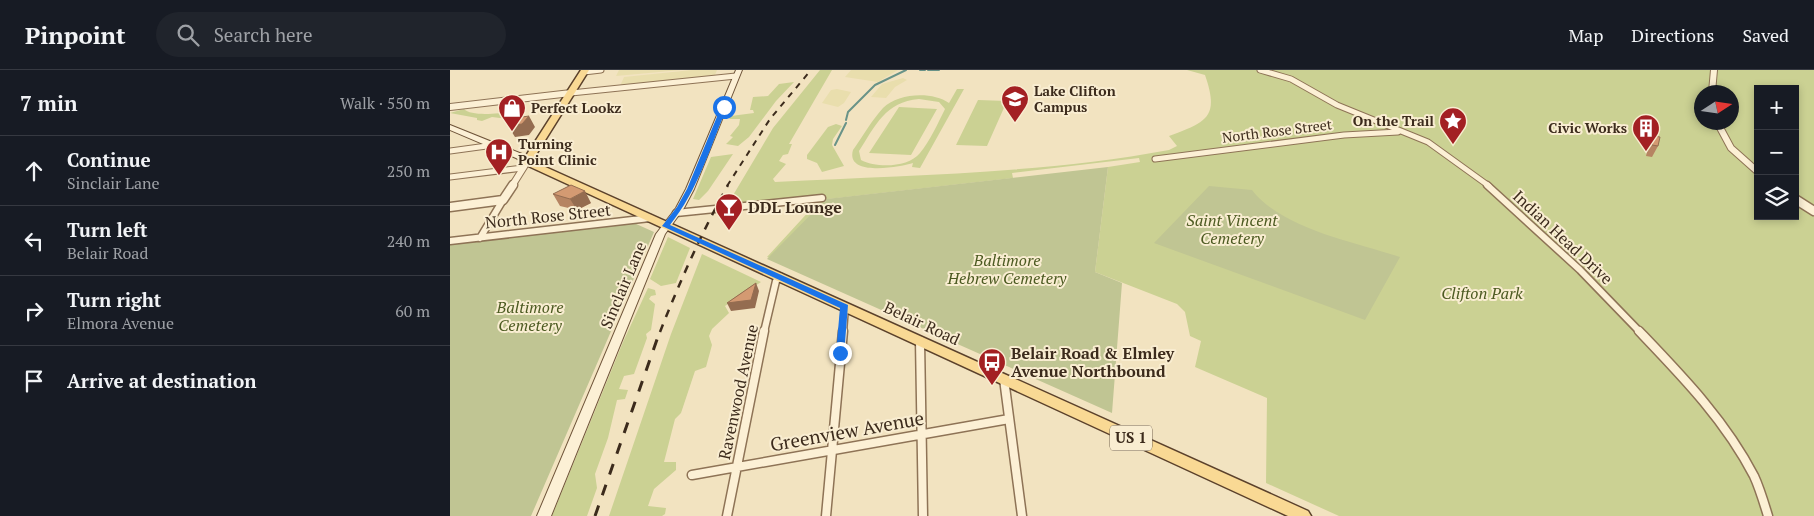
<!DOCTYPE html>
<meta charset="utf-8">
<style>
:root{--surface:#171b24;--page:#20242c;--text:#f1f3f6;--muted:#9ea1a6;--line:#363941}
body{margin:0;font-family:"PT Serif",serif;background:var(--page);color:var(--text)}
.controls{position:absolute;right:15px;top:15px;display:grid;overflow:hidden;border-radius:0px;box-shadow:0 2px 8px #0003}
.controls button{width:45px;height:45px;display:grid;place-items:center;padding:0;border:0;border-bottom:1px solid var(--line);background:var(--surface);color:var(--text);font:25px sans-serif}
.compass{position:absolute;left:1244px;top:15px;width:45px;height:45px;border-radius:50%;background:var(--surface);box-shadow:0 2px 8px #0003;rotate:78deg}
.stop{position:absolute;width:15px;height:15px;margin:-11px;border:4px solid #1a73e8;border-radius:50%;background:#fff}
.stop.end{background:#1a73e8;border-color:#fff;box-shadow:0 1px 5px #0008}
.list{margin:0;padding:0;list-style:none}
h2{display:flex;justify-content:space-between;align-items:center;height:65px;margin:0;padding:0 20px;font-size:21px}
h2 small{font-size:16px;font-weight:400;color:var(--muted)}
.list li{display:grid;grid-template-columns:32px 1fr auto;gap:15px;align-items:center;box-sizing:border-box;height:70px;padding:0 20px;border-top:1px solid var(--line)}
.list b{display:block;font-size:19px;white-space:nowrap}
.list p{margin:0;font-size:16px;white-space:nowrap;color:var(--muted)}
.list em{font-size:16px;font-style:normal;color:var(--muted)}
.icon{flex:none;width:28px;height:28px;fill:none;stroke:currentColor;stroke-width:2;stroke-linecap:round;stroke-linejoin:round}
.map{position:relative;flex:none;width:1364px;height:446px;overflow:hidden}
header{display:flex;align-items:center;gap:30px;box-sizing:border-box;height:70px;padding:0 25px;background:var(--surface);border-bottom:1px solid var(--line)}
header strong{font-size:24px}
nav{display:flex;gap:28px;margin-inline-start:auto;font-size:18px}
.search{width:350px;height:45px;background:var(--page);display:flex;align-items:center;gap:12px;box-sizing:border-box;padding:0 18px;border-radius:28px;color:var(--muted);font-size:19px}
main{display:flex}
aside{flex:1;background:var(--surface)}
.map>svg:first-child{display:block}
.farmland{fill:#e9dead}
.green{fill:#cbd193;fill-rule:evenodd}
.cemetery{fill:#c0c593}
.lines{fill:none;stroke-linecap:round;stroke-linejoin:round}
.stream{stroke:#699388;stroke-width:2}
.minor-far2-casing{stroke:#8e7356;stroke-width:7}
.minor-far1-casing{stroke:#8e7356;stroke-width:9}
.minor-casing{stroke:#8e7356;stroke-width:11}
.tertiary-far1-casing{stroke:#8e7356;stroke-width:8}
.tertiary-casing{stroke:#8e7356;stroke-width:11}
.secondary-casing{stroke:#6f5439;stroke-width:2}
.primary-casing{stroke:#5b412b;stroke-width:3}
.minor-far2{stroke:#fcf0d5;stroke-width:5}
.minor-far1{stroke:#fcf0d5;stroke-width:6}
.minor{stroke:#fcf0d5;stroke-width:8}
.tertiary-far1{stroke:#fcf0d5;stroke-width:6}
.tertiary{stroke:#fcf0d5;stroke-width:8}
.secondary{fill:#fcf0d5;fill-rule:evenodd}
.primary{fill:#f9d994;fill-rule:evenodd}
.rail-far2{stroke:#3c2b1c;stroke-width:2;stroke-dasharray:6 6;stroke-linecap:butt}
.rail-far1{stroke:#3c2b1c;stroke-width:2.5;stroke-dasharray:8 8;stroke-linecap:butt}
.rail{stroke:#3c2b1c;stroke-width:3;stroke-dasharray:11 11;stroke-linecap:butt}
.wall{fill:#b68462}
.shaded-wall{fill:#946c50}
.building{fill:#d49a72;stroke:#946c50}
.route{fill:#1a73e8}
.labels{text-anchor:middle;stroke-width:4;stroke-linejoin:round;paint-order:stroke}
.far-poi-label{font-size:14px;font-weight:bold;fill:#3c2b1c;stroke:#f9edd1;text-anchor:start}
.far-street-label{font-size:14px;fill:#3c2b1c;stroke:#f9edd1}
.shield{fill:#f9edd1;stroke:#756552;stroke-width:1}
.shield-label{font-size:15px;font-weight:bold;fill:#3c2b1c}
.poi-label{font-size:16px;font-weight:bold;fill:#3c2b1c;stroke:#f9edd1;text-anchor:start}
.street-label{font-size:16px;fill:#3c2b1c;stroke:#f9edd1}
.park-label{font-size:16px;font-style:italic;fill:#4c5a21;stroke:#f9edd1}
.near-street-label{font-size:19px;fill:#3c2b1c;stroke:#f9edd1}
</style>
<header>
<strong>Pinpoint</strong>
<div class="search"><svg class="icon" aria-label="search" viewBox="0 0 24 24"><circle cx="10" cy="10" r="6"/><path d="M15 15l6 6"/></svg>Search here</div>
<nav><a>Map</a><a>Directions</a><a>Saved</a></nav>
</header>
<main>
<aside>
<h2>7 min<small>Walk · 550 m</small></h2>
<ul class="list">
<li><svg class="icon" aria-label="ahead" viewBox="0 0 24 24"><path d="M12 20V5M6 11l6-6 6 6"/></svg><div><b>Continue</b><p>Sinclair Lane</p></div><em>250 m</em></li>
<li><svg class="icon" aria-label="left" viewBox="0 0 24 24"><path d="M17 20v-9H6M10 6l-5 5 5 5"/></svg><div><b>Turn left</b><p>Belair Road</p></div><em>240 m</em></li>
<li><svg class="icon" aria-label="right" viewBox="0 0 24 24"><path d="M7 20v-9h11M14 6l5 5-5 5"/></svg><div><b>Turn right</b><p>Elmora Avenue</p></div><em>60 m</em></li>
<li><svg class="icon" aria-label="arrive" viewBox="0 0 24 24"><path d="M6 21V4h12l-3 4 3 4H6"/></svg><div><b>Arrive at destination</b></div></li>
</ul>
</aside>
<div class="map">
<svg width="1364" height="446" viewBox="0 0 1364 446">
<rect width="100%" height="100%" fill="#f2e3c0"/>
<path class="farmland" d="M169,0H231L166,6Z
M242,0H267L265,5L170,16L174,7Z
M401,0H448L428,12L395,7Z
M453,8L457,10L445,17L436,28L421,27L432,14Z
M387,19L401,22L394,33L388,37L372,33L381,20Z"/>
<path class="green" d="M370,0H382L339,74H342L338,84L333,85L329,91L336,94L323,109L325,112C456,105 590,104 719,80L727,76L719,66C756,52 770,48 755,5L737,0H1364V446H889L816,413L817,328L745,297L751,271L740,266L735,242L727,234L645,202L658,97L690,92L689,88L562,103L563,108L378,129L320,188L317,187L374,125L276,137L323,58ZM1308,19H1345V146H1308ZM1252,22H1282V52H1252Z
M344,12L326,31L299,67L288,76L276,74L283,67L280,66L289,55L290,49H279L281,46L304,43L303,40H300L303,27L318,26L329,14Z
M507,19H514L470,98L462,97L463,93C451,97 395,107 403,80C413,66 422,50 433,38C448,23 482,21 499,33ZM469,29L489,32L495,39C488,53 480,71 470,83C458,98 426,98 411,90L409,81C426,55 435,32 469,29Z
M528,30L557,31L537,76L506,75Z
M449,37L487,39L461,85L419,83Z
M14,39C21,47 51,43 62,42L58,49L42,47L32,51L27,50V48L0,43Z
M386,54L392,56L383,69L382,75L394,96L372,102L367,93L357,89V85L378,57Z
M283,84L258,121L249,130L243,129L261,87Z
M218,167L240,178L226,213L211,216L200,209Z
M252,184L311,212L275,236L279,243L262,259L259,266L262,275L256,297L245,301L231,343L225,349L214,392H226V400L204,419L198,436L216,438L215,444L212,446H159L221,264Z
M198,218L205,220L206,225L201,226L199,229L205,234L201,260L196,264L197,268L184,304L174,306L169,319L178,320L175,329L167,330L158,368L145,404L147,418L137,446H102L173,272Z"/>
<path class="cemetery" d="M658,97L645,202L672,213L662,343L317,189L376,129Z
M759,116L802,120C832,159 904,172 950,187L915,250L704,173Z
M184,153L204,162L81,446H0V174Z"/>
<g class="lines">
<path class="stream" d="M470,0H475
M478,0H489
M396,50L398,42L425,15L456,0
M385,75L396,53"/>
<g class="minor-far2-casing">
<path id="minor-far2" d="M810,0L841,9L887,35L978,72L1039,116
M134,2L151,0
M121,23L286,6
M0,81L44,75
M705,89L894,65L948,62
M0,107L73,98"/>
</g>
<g class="minor-far1-casing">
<path id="minor-far1" d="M1037,115L1130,200L1190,262
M226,143L372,128
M30,168L53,130
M0,171L200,148
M314,262L326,211L331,207
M393,262L395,237"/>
</g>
<g class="minor-casing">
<path id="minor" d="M1189,261C1232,306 1275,350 1304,406C1310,419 1314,433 1318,446
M470,271L473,446
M554,309L572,446
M242,405L559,349
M277,446L314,261
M376,446L393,261"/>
</g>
<g class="tertiary-far1-casing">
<path id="tertiary-far1" d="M1262,22L1264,0
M0,37L121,23
M1267,52L1281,78L1308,102
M62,116L77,92"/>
</g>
<g class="tertiary-casing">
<path id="tertiary" d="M1345,129L1364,141
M0,137L53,130L63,115"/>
</g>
<g class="secondary-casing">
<path id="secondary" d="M286,0H292L244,119L234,138L215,164L101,446H87L206,164L226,138L236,119Z
M0,55L72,84L81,92L77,94L66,88L0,60Z"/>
</g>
<g class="primary-casing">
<path id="primary" d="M131,0H139L82,91L858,441L861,446H838L74,94L72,92Z"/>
</g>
<use href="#minor-far2" class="minor-far2"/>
<use href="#minor-far1" class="minor-far1"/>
<use href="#minor" class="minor"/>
<use href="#tertiary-far1" class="tertiary-far1"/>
<use href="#tertiary" class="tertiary"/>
<use href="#secondary" class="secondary"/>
<use href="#primary" class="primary"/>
<path class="rail-far2" d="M277,116L320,49L361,0"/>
<path class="rail-far1" d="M210,262C230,211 252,162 278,115"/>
<path class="rail" d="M145,446L210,261"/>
</g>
<path class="wall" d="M1203,66L1208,76L1202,87L1196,86L1198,77Z
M103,124L141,133L127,140L110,136Z"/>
<path class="shaded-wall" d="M79,46L85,57L79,65L65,67L58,56Z
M135,121L141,133L127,140L120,129Z
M306,213L309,221L305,238L281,241L277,233Z"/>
<path class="building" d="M79,46L72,54L58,56L65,48Z
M1203,66L1210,67L1208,76L1202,75Z
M121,115L135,121L120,129L103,124Z
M306,213L301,230L277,233Z"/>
<path class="route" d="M274,35L277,37C260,78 248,120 220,155L398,235L394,285L390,286L386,283L390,238L212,156L227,137L237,119L271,37Z"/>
<defs>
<g id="school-pin" transform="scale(1.4375)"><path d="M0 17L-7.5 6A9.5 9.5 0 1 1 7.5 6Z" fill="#a32023" stroke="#f9edd1"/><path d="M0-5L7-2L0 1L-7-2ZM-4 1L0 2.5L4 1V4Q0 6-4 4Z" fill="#fff"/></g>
<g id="shop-pin" transform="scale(1.4375)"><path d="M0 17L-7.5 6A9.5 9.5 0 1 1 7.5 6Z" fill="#a32023" stroke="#f9edd1"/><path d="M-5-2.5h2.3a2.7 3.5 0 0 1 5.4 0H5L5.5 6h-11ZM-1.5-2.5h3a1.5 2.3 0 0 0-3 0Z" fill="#fff"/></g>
<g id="sight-pin" transform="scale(1.4375)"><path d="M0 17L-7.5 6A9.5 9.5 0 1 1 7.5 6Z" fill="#a32023" stroke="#f9edd1"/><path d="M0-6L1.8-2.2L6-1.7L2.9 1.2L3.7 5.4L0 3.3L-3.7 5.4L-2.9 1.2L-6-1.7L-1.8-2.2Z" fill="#fff"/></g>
<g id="building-pin" transform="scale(1.4375)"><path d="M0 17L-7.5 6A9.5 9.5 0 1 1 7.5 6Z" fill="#a32023" stroke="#f9edd1"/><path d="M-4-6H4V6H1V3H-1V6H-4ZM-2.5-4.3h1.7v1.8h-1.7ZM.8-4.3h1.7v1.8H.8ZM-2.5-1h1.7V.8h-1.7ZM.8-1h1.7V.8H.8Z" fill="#fff"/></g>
<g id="hospital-pin" transform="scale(1.4375)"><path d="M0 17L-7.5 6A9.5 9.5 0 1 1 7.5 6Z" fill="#a32023" stroke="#f9edd1"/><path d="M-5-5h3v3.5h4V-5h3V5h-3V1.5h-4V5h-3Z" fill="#fff"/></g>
<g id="bar-pin" transform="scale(1.4375)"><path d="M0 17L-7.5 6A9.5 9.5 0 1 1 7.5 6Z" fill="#a32023" stroke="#f9edd1"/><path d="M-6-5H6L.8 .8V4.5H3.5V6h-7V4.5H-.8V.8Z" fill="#fff"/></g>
<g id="bus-pin" transform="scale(1.4375)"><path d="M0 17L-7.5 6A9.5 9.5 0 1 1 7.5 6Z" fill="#a32023" stroke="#f9edd1"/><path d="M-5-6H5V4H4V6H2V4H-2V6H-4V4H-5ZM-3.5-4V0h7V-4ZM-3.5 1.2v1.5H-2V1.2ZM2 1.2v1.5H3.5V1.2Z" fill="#fff"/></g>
</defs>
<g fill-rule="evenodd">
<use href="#school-pin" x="565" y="29"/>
<use href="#shop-pin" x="62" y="38"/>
<use href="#sight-pin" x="1003" y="51"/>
<use href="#building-pin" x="1196" y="58"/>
<use href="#hospital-pin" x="49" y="82"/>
<use href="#bar-pin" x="279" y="137"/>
<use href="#bus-pin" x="542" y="292"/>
</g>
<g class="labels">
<g class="far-poi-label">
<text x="584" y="26">Lake Clifton<tspan x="584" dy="16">Campus</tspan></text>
<text x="81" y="43">Perfect Lookz</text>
<text x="984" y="56" text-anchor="end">On the Trail</text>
<text x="1177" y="63" text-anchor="end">Civic Works</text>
<text x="68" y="79">Turning<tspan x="68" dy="16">Point Clinic</tspan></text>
</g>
<g class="far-street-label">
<text transform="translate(827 61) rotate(-7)" y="5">North Rose Street</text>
</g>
<rect class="shield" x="660" y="355.5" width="42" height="25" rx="4"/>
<g class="shield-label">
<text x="681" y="373">US 1</text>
</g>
<g class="poi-label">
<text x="298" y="143">DDL Lounge</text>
<text x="561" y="289">Belair Road &amp; Elmley<tspan x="561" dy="18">Avenue Northbound</tspan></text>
</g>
<g class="street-label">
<text transform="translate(98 146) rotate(-6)" y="6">North Rose Street</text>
<text transform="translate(1113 167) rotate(43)" y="6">Indian Head Drive</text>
<text transform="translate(173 215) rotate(-67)" y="6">Sinclair Lane</text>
<text transform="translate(472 253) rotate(25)" y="6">Belair Road</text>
<text transform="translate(288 322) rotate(-78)" y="6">Ravenwood Avenue</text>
</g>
<g class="park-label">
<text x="782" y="156">Saint Vincent<tspan x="782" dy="18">Cemetery</tspan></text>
<text x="557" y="196">Baltimore<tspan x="557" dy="18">Hebrew Cemetery</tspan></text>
<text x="1032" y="229">Clifton Park</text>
<text x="80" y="243">Baltimore<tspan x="80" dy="18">Cemetery</tspan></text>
</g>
<g class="near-street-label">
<text transform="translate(397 361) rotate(-10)" y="7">Greenview Avenue</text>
</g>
</g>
</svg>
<div class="controls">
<button>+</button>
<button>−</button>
<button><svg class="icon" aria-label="layers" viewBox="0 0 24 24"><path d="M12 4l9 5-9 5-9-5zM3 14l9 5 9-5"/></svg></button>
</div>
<svg class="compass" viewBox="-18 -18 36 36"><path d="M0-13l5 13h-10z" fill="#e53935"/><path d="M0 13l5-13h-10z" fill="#9ea1a6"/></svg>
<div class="stop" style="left:274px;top:37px"></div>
<div class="stop end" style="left:390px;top:283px"></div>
</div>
</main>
